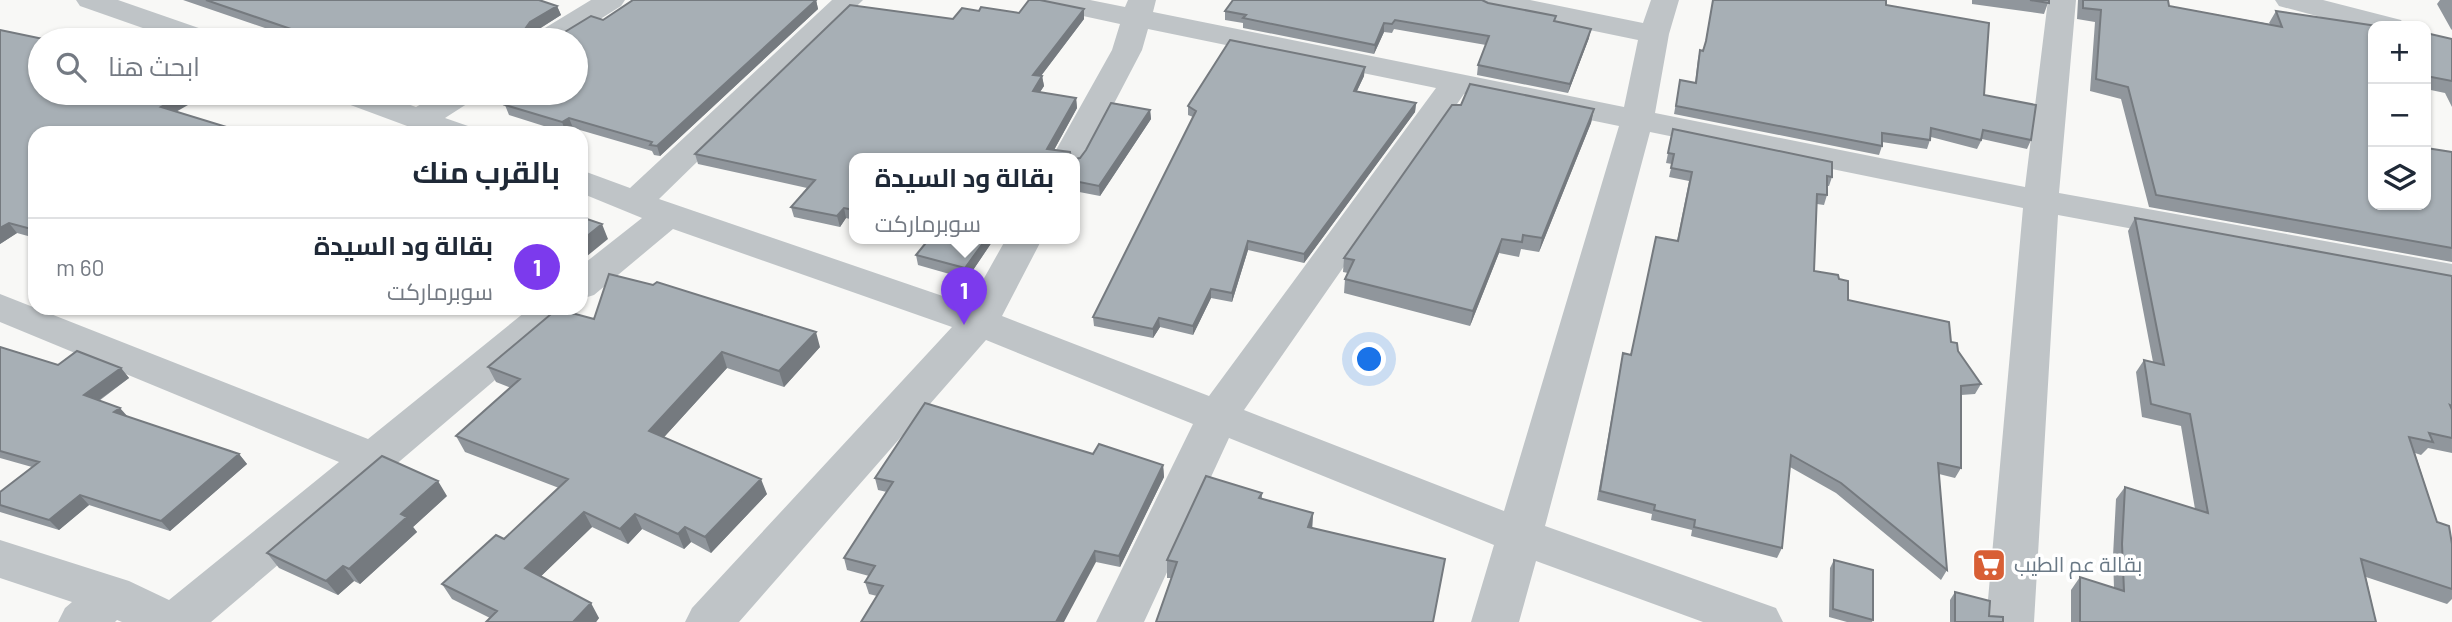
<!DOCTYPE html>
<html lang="ar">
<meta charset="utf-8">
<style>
:root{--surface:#fff;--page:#f2f2f3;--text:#1f2937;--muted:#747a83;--line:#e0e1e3;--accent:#7c3aed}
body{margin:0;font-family:Barlow,Cairo,sans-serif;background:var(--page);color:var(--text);direction:rtl}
.controls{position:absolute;right:21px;top:21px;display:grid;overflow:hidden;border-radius:14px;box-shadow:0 2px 5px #0004}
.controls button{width:63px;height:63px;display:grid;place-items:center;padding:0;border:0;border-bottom:2px solid var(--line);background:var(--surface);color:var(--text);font:35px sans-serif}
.you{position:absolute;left:1370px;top:360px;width:24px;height:24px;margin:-18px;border:5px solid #fff;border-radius:50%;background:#1a73e8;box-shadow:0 0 0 10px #1a73e833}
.badge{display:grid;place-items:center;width:46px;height:46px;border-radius:50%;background:var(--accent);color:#fff;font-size:23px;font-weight:700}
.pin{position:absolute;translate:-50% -58px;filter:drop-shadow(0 2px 4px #0008)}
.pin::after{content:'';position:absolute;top:37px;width:24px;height:21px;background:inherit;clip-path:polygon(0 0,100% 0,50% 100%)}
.popup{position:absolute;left:849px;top:153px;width:231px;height:91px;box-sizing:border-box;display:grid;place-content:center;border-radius:14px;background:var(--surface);filter:drop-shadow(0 2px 5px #0005);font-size:23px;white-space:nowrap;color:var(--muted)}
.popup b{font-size:26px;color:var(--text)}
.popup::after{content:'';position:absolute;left:50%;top:100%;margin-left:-14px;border:14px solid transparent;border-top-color:var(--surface)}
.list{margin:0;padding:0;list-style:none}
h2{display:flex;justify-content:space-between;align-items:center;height:91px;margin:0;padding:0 28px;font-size:30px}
h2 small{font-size:23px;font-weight:400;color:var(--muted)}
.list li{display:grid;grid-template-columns:46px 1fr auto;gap:21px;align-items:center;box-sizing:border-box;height:98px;padding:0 28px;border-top:2px solid var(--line)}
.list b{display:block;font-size:26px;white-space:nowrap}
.list p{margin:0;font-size:23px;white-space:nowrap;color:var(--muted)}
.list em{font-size:23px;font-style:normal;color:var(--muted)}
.icon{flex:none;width:38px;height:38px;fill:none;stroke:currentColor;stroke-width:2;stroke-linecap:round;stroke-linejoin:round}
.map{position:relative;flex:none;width:2452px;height:622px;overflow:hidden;direction:ltr}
.search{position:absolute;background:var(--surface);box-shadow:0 2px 5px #0004;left:28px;top:28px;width:560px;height:77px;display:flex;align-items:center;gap:18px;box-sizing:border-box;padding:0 24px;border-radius:38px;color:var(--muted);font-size:26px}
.panel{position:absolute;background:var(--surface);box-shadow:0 2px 5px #0004;left:28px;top:126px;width:560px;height:189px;border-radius:21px;direction:rtl}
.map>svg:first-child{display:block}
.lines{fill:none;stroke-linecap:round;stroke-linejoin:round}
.minor{fill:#bfc4c7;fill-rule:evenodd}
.wall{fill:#90969c}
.shaded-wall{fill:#757a7f}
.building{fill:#a7afb5;stroke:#757a7f;stroke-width:2}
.labels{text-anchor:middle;stroke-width:7;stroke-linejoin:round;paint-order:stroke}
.near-poi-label{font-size:21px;fill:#697885;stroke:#fff;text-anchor:start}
</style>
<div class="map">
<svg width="2452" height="622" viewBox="0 0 2452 622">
<rect width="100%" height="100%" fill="#f8f8f6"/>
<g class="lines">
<path class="minor" d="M76,0H118L216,34L220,40H177L80,6Z
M591,0H625L621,6L567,40H531L535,34Z
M832,0H863L659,199L969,305L1006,239H1042L1002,316L1209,396L1436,88L1148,29L1142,50L1085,159L1080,166L1074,168V159H1051L1112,50L1120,24L1037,6L1033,0H1090L1125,7L1128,0H1156L1153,12L1624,107L1638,40L1487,9L1477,6L1473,0H1530L1643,23L1651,0H1679L1669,34L1655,113L2025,187L2048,0H2076L2059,193L2452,264V288L2058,215L2034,622H1986L2023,208L1650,132L1545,526L1776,608L1783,622H1703L1536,561L1519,622H1471L1494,545L1229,438L1144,622H1096L1193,424L986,340L739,622H685L692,608L952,327L673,229L594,295L581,299V266L642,218L581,193V170L630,188ZM1464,94L1619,126L1504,511L1244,410Z
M2275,0H2323L2401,20L2405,26H2373V31L2279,6Z
M332,93H377L416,107L440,93H478L473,100L445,118L468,126L473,133H426L337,100Z
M0,294L368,439L530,308H574L569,317L211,622H122L117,620L115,622H58L65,608L72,602L0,578V540L129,581L169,600L339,462L0,322Z"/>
</g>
<path class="wall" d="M183,0H539L557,6L561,15L533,33H563L603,20L816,0L818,9L660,156L654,155L652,151L573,128L566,133L509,115L505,105L576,93V40H300Z
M1713,0L1886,5L2031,140L2027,149L1982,139L1977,149L1931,137L1927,149L1882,142V146L1879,155L1674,114L1680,80L1695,83L1698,59L1700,50L1703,51L1704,49Z
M1972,0H2049L2044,14L1972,4Z
M2078,0H2168L2169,6L2270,24L2269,23L2276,11L2373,26V205L2452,152V262L2149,207L2121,99L2090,91L2095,22L2077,19Z
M2440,0H2452V30L2451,29L2437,4Z
M1488,3L1555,22L1589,38L1568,93L1477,75L1478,65L1486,45L1394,29L1392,33L1384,32L1374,54L1243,28V23L1225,20V11Z
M979,11L1084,19L1041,76H1042L1044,86L1040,92L1076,98L1077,108L1054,150L854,159V220L846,218L840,227L794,217L791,207L807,188L698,164L695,154L953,19Z
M2426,33L2452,39V107L2445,93L2426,89Z
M1364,76L1357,91L1416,103L1415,112L1304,263L1248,250L1232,302L1211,298L1193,335L1160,327L1153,338L1094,326L1093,317L1193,117L1188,115V106Z
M40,93H199L202,97L35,133V238L17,233L0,244Z
M1594,109L1591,123L1539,252L1521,249L1519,257L1499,253L1470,326L1344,293L1345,279L1348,273L1343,272L1344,258Z
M1150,110L1151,119L1100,196L1074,191V159L1080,158Z
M1673,129L1832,177L1829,186H1827V195L1824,205L1817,204L1814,271L1839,279L1848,300L1951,342L1981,384L1975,394L1961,395V468L1955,478L1939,474L1947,570L1941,580L1836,493L1790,467L1782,548L1777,558L1691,536L1692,530L1651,520L1652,514L1597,500L1621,363L1623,353L1631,355L1656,237L1677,241L1689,181L1669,177L1672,164L1666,163Z
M2135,218L2452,276V453L2428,448L2421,455L2415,453L2437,522L2452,544V599L2447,604L2366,577L2376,622H2071V590L2080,577L2114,588L2113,556L2116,499L2125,487L2195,509L2181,426L2142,417L2136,372L2144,360L2153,362L2128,231Z
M994,239L967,279L918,265L916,255Z
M594,319L820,347L784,387L727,368L664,437L767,494L711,553L691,542L684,549L642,529L628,544L592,527L541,576L599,618L596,622H486L490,618L452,599L442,584L504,539L559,488L465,452L456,436L511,388L496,382L488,367Z
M0,347L58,365L121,368L129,378L99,401L127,417L239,454L247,464L170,531L89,505L59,530L0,512V492L32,467L0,458Z
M1093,454L1163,465L1164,477L1120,567L1096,562L877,596L869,594L865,582L869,576L847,570L844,558L887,492L878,490L875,478Z
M1262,493V499L1313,513L1312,528L1172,578H1167V560Z
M447,496L413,527L417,532L360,584L354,581L338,595L279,568L267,553Z
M1834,560L1873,620L1872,622H1847L1829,617L1830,568Z
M1955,592L1989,616L2003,622H1950V600Z"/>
<path class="shaded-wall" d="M816,0L818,9L660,156L657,146Z
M557,6L561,15L534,32L529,39L525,29L530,22Z
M1084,9V19L1034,85L1033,75Z
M1384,23V32L1374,54L1375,45Z
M1591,29L1589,38L1568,93L1570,84Z
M1365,67L1364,76L1353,99L1354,91Z
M1042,76L1044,86L1034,101L1033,91Z
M185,93H199L202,97L167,117L161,107Z
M1076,98L1077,108L1049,159L1047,149Z
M1416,103L1415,112L1304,263V254Z
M1594,109L1591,123L1539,252L1542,238Z
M1150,110L1151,119L1100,196L1099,186Z
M569,118L573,128L566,133L562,122Z
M844,208L846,218L840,227L837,216Z
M9,223L17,233L0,244V228Z
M602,224L608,239L581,261V241Z
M986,239H994L967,279L965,268Z
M1502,239L1499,253L1470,326L1473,311Z
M1248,241V250L1232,302V293Z
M1211,289V298L1193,335V326Z
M1159,318L1160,327L1153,338V329Z
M816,332L820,347L784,387L779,371Z
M722,352L727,368L656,446L649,431Z
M121,368L129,378L92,405L84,395Z
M120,408L129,418L114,412Z
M239,454L247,464L170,531L161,521Z
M1163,465L1164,477L1120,567L1119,556Z
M761,479L767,494L711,553L705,537Z
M438,481L447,496L413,527L417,532L360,584L349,569L401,514Z
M80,495L89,505L59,530L49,520Z
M584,512L592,527L534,583L525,568Z
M1313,513L1312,531L1308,527Z
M635,514L642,529L628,544L620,529Z
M685,527L691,542L684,549L678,534Z
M1095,551L1096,562L1064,622H1056Z
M343,566L354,581L338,595L326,581Z
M591,603L599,618L596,622H573Z"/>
<path class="building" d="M206,0H539L557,6L530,22L525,29L527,33H563L591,16L603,20L633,0H816L657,146L650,145L652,142L569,118L562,122L505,105L523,93H576V40H323Z
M1029,0H1040L1084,9L1033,75L1042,76L1033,91L1076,98L1047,149L1070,152L1071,159H854V210L844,208L837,216L791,207L815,180L695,154L850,5L953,19L962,8L979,11L981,7L1019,13Z
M1233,0H1482L1488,3L1556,16L1554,21L1591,29L1570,84L1478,65L1489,36L1395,20L1392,24L1384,23L1375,45L1243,18L1246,15L1225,11Z
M1713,0H1886V5L1989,23L1984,95L2036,105L2031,140L1983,130L1981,140L1931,128L1930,140L1882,133V146L1676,106L1680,80L1696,83L1700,50L1703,51L1706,41Z
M2030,0H2049V3Z
M2083,0H2168L2169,6L2282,27L2276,11L2377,26H2373V205H2426V148L2452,152V248L2156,195L2128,87L2096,79L2101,10L2083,8Z
M0,30L48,40H40V93H185L161,107L246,133H35V230L9,223L0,228Z
M2426,33L2452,39V81L2426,76Z
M1230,40L1365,67L1354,91L1416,103L1304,254L1248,241L1232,293L1211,289L1193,326L1159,318L1153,329L1093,317L1196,111L1188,106Z
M1470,84L1594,109L1542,238L1523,235L1522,242L1502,239L1473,311L1345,279L1354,260L1344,258L1452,105H1461Z
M1111,103L1150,110L1099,186L1074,181V159L1080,158L1086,150Z
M1673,129L1832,162V177L1827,176V195L1817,194L1814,271L1838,275L1839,279L1848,281V300L1949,322L1951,342L1957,343L1958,351L1981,384L1961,386V468L1938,463L1947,570L1841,483L1791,455L1782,548L1694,527L1695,520L1654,510L1655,505L1600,491L1623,353L1631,355L1656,237L1678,241L1692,172L1671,168L1674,154L1668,153Z
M581,217L602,224L581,241Z
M2135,218L2452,276V406L2450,405L2452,410V438L2429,433L2433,442L2409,437L2437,522L2449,526L2452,544V589L2361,559L2376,622H2080V577L2124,591L2122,544L2125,487L2208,513L2190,414L2151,404L2144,360L2164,365Z
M929,239H986L965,268L916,255Z
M609,274L653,285L657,282L816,332L779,371L722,352L649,431L761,479L705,537L685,527L678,534L635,514L620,529L584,512L525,568L591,603L573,622H486L497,611L442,584L496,535L504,539L568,479L456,436L520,379L488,367L557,309L594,319Z
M0,347L58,365L77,351L121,368L84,395L120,408L114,412L239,454L161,521L80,495L49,520L0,505V492L39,462L0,451Z
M925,403L1093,454L1099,444L1163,465L1119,556L1095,551L1056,622H861L883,586L865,582L875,566L844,558L893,482L875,478Z
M382,456L438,481L401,514L407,517L349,569L343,566L326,581L267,553Z
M1206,476L1262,493L1259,498L1313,513L1308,527L1445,559L1433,622H1156L1177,562L1167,560Z
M1834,560L1873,570V620L1833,609Z
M1955,592L1990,601L1989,616L2003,617V622H1955Z"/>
<defs>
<g id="supermarket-square" transform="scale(1.75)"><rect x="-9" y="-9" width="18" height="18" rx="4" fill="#d85f35" stroke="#fff"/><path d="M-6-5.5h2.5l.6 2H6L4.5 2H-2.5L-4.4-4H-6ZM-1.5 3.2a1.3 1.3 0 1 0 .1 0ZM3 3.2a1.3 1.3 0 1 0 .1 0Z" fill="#fff"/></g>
</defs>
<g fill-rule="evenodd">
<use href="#supermarket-square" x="1989" y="565"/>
</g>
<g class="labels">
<g class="near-poi-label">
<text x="2014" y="572">بقالة عم الطيب</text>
</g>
</g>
</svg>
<div class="controls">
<button>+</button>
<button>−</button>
<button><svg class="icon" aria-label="layers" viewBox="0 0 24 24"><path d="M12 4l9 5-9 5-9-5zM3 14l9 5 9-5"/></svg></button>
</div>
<div class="you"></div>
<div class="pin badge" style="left:964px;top:325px">1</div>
<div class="popup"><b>بقالة ود السيدة</b>سوبرماركت</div>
<div class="search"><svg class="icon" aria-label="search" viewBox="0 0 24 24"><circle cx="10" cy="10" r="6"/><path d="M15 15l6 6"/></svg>ابحث هنا</div>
<section class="panel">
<h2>بالقرب منك<small></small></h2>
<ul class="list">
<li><span class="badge">1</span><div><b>بقالة ود السيدة</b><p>سوبرماركت</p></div><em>60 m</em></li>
</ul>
</section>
</div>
